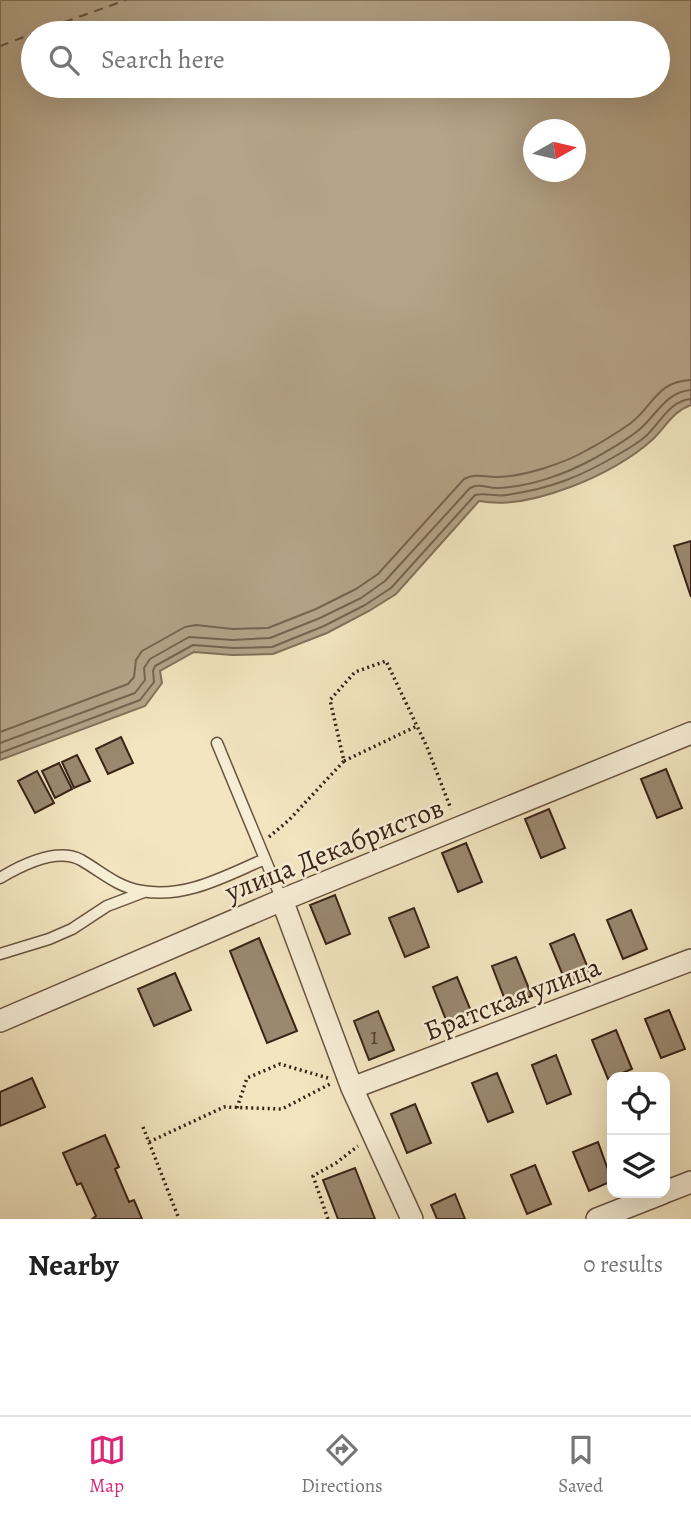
<!DOCTYPE html>
<meta charset="utf-8">
<style>
:root{--surface:#fff;--page:#f6f6f6;--text:#222;--muted:#767676;--line:#e0e0e0;--accent:#db2777}
body{margin:0;font-family:Alegreya,serif;background:var(--page);color:var(--text)}
.controls{position:absolute;right:21px;bottom:21px;display:grid;overflow:hidden;border-radius:14px;box-shadow:0 7px 28px #0002}
.controls button{width:63px;height:63px;display:grid;place-items:center;padding:0;border:0;border-bottom:2px solid var(--line);background:var(--surface);color:var(--text);font:35px sans-serif}
.compass{position:absolute;left:523px;top:119px;width:63px;height:63px;border-radius:50%;background:var(--surface);box-shadow:0 7px 28px #0002;rotate:82deg}
.list{margin:0;padding:0;list-style:none}
h2{display:flex;justify-content:space-between;align-items:center;height:91px;margin:0;padding:0 28px;font-size:30px}
h2 small{font-size:23px;font-weight:400;color:var(--muted)}
.icon{flex:none;width:38px;height:38px;fill:none;stroke:currentColor;stroke-width:2;stroke-linecap:round;stroke-linejoin:round}
.map{position:relative;flex:none;width:691px;height:1219px;overflow:hidden}
.search{position:absolute;background:var(--surface);box-shadow:0 7px 28px #0002;left:21px;right:21px;top:21px;height:77px;display:flex;align-items:center;gap:18px;box-sizing:border-box;padding:0 24px;border-radius:38px;color:var(--muted);font-size:26px}
.sheet{height:196px;background:var(--surface)}
nav{display:flex;justify-content:space-around;align-items:center;box-sizing:border-box;height:98px;border-top:2px solid var(--line);background:var(--surface);font-size:19px;color:var(--muted)}
nav a{display:grid;justify-items:center;gap:4px}
nav .on{color:var(--accent)}
.map>svg:first-child{display:block}
.water{fill:#b4a387;stroke:#84705a;stroke-width:2;fill-rule:evenodd}
.lines{fill:none;stroke-linecap:round;stroke-linejoin:round}
.shore{stroke:#78634f;stroke-width:2}
.ferry{stroke:#65503e;stroke-width:2;stroke-dasharray:9 7;stroke-linecap:butt}
.building{fill:#9a886f;stroke:#3b2317;stroke-width:2}
.service-casing{stroke:#695441;stroke-width:13}
.minor-casing{stroke:#695441;stroke-width:24}
.path{stroke:#3b2317;stroke-width:3.5;stroke-dasharray:2 3.5;stroke-linecap:butt}
.service{stroke:#f7eed6;stroke-width:10}
.minor{stroke:#f7eed6;stroke-width:21}
.labels{text-anchor:middle;stroke-width:5;stroke-linejoin:round;paint-order:stroke}
.number-label{font-size:24px;fill:#533c2d}
.street-label{font-size:28px;fill:#3b2317;stroke:#f7eed6}
</style>
<div class="map">
<svg width="691" height="1219" viewBox="0 0 691 1219">
<rect width="100%" height="100%" fill="#f2e5c0"/>
<filter id="stains"><feTurbulence type="fractalNoise" baseFrequency=".00286" numOctaves="4"/><feColorMatrix values="0 0 0 0 .2 0 0 0 0 .09 0 0 0 0 .02 0 0 0 .5 -.17"/></filter>
<radialGradient id="worn" r=".72"><stop offset=".6" stop-color="#630" stop-opacity="0"/><stop offset="1" stop-color="#630" stop-opacity=".3"/></radialGradient>
<path class="water" d="M0,0H691V405C672,412 666,427 652,440C615,474 529,511 479,501L396,594L369,611L327,633L273,654L232,655L194,652L160,671L162,683L145,706L0,760ZM33,33H658V86H33ZM534,130H576V172H534Z"/>
<g class="lines">
<path class="shore" d="M0,732L128,684L134,677L136,660L142,651L185,627L196,625L233,629L268,628L316,609L356,589L378,574L464,479C476,473 484,477 496,477C524,477 565,463 589,449C604,441 618,432 631,423C653,406 657,381 691,380
M0,743L135,693L145,680L144,668L150,659L189,637L233,640L270,638L320,618L361,598L385,581L470,488C480,483 486,488 497,488C530,487 566,474 595,458C610,449 628,440 641,428C657,414 666,392 691,390
M0,753L140,700L154,682L153,671L155,666L193,645L233,648L272,647L324,626L365,605L391,588L475,495C485,492 496,497 507,495C552,488 580,477 619,454C628,449 638,443 646,436C661,422 669,401 691,399"/>
<path class="ferry" d="M34,33L126,0
M0,46L32,34"/>
</g>
<path class="building" d="M691,541V597L674,546Z
M121,737L133,763L108,774L96,749Z
M77,755L90,781L74,788L62,762Z
M59,763L72,789L55,798L42,771Z
M666,769L682,808L657,818L641,779Z
M37,771L54,803L35,813L18,781Z
M549,809L565,848L541,858L525,819Z
M466,843L482,882L458,892L442,853Z
M335,895L350,934L326,944L310,905Z
M414,908L429,947L405,957L389,918Z
M631,910L647,949L623,959L607,920Z
M574,934L590,973L566,983L550,944Z
M259,938L297,1031L267,1043L230,951Z
M516,957L532,996L507,1005L492,966Z
M175,973L191,1010L154,1026L138,989Z
M457,977L473,1016L448,1025L433,987Z
M669,1010L685,1049L661,1058L645,1019Z
M378,1011L394,1050L369,1060L354,1021Z
M616,1030L632,1069L608,1079L592,1040Z
M556,1055L571,1094L547,1104L532,1065Z
M497,1073L513,1112L488,1122L472,1083Z
M32,1078L45,1107L0,1126V1092Z
M415,1104L431,1143L407,1153L391,1114Z
M105,1135L119,1167L115,1169L129,1202L134,1200L142,1219H92L96,1216L81,1183L77,1185L63,1153Z
M598,1142L612,1181L589,1191L573,1152Z
M535,1165L551,1204L527,1214L511,1175Z
M355,1168L375,1219H338L323,1180Z
M455,1194L465,1219H437L431,1205Z"/>
<g class="lines">
<g class="service-casing">
<path id="service" d="M217,743L282,900
M0,878C20,866 57,847 81,860C102,872 117,887 142,891C186,899 227,875 265,859
M0,954L49,939L72,929L107,906L144,892"/>
</g>
<g class="minor-casing">
<path id="minor" d="M282,900L352,1088L412,1219
M0,1021L282,900L691,733
M352,1088L691,960
M665,1192L691,1182
M597,1219L663,1193"/>
</g>
<path class="path" d="M344,761L417,726
M269,837L289,820L344,761L330,700L355,672L386,661L427,747L451,809
M237,1108L247,1078L280,1064L328,1078
M143,1127L179,1219
M149,1142L224,1107L282,1109L330,1084
M328,1219L313,1176L336,1163L358,1146"/>
<use href="#service" class="service"/>
<use href="#minor" class="minor"/>
</g>
<g class="labels">
<g class="number-label">
<text x="374" y="1044">1</text>
</g>
<g class="street-label">
<text transform="translate(334 849) rotate(-22)" y="10">улица Декабристов</text>
<text transform="translate(512 998) rotate(-21)" y="10">Братская улица</text>
</g>
</g>
<rect width="100%" height="100%" filter="url(#stains)"/>
<rect width="100%" height="100%" fill="url(#worn)"/>
</svg>
<div class="controls">
<button><svg class="icon" aria-label="locate" viewBox="0 0 24 24"><circle cx="12" cy="12" r="6"/><path d="M12 2v4M12 18v4M2 12h4M18 12h4"/></svg></button>
<button><svg class="icon" aria-label="layers" viewBox="0 0 24 24"><path d="M12 4l9 5-9 5-9-5zM3 14l9 5 9-5"/></svg></button>
</div>
<svg class="compass" viewBox="-18 -18 36 36"><path d="M0-13l5 13h-10z" fill="#e53935"/><path d="M0 13l5-13h-10z" fill="#767676"/></svg>
<div class="search"><svg class="icon" aria-label="search" viewBox="0 0 24 24"><circle cx="10" cy="10" r="6"/><path d="M15 15l6 6"/></svg>Search here</div>
</div>
<section class="sheet">
<h2>Nearby<small>0 results</small></h2>
<ul class="list">
</ul>
</section>
<nav>
<a class="on"><svg class="icon" aria-label="map" viewBox="0 0 24 24"><path d="M3 6l6-2 6 2 6-2v14l-6 2-6-2-6 2zM9 4v14M15 6v14"/></svg>Map</a>
<a><svg class="icon" aria-label="directions" viewBox="0 0 24 24"><path d="M12 3l9 9-9 9-9-9zM9 14v-3h6M13 9l2 2-2 2"/></svg>Directions</a>
<a><svg class="icon" aria-label="saved" viewBox="0 0 24 24"><path d="M7 4h10v16l-5-4-5 4z"/></svg>Saved</a>
</nav>
